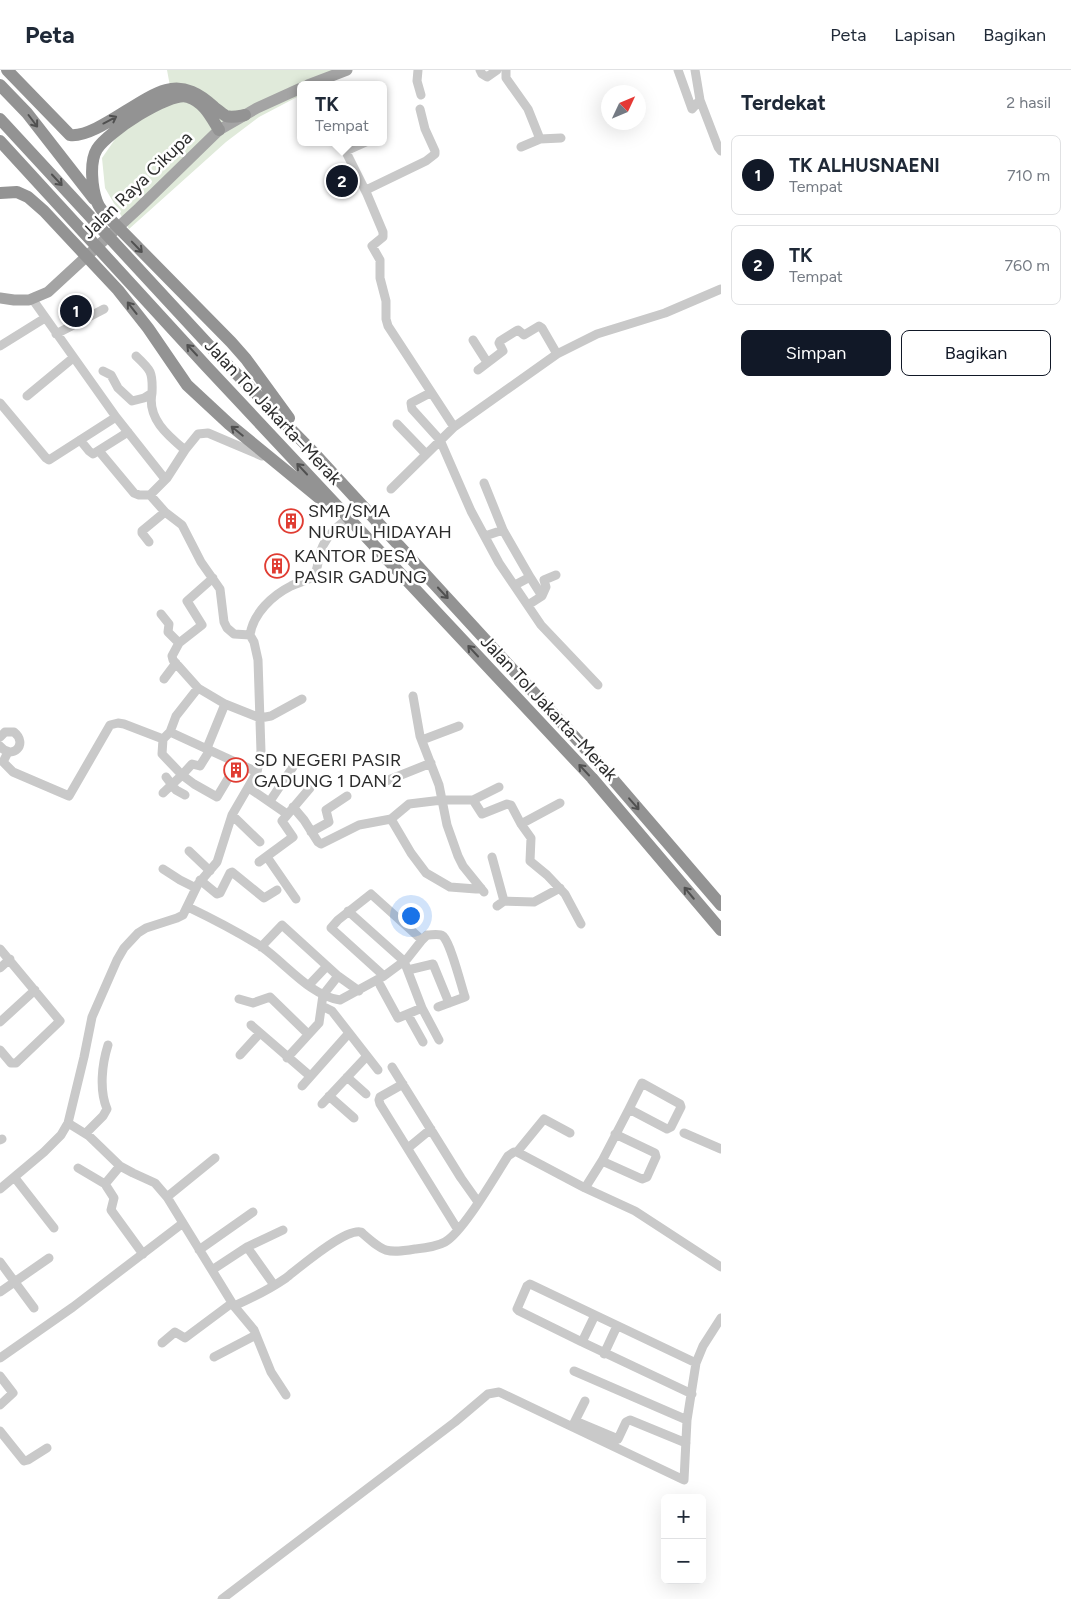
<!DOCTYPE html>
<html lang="id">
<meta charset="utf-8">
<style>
:root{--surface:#fff;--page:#f2f2f3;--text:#1f2937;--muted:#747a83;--line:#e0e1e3;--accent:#111827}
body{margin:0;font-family:Figtree,sans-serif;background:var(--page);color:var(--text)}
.controls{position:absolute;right:15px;bottom:15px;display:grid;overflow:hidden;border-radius:8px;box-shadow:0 5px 20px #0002}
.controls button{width:45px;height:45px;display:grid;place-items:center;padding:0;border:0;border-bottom:1px solid var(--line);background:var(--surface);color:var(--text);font:25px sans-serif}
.compass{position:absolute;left:601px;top:15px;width:45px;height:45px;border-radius:50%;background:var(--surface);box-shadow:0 5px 20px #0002;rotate:46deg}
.you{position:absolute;left:410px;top:845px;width:18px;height:18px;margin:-12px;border:4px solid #fff;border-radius:50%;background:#1a73e8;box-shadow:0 0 0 8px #1a73e833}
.badge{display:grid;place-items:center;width:32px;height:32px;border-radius:50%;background:var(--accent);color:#fff;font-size:16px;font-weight:700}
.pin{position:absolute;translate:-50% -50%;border:2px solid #fff;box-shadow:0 1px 5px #0006}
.popup{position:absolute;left:297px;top:11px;width:90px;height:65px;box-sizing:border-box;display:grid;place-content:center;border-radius:8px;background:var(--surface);filter:drop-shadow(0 1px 4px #0005);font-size:16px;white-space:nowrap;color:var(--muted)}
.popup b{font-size:19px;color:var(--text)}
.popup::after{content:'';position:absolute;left:50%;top:100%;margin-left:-10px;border:10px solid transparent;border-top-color:var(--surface)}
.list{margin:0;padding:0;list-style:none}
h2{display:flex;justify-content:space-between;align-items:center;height:65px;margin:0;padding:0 20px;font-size:21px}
h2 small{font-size:16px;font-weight:400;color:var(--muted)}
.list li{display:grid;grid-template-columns:32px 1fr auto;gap:15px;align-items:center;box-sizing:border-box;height:80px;margin:0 10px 10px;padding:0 10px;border:1px solid var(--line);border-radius:8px}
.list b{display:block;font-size:19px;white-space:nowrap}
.list p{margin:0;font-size:16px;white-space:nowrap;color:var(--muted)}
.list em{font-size:16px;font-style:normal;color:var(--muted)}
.actions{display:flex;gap:10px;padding:15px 20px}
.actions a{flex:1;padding:11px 0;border:1px solid var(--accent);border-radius:8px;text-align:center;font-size:18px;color:var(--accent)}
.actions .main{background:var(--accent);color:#fff}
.map{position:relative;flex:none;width:721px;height:1529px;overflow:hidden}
header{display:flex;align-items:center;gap:30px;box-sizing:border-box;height:70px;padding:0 25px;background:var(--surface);border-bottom:1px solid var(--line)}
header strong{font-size:24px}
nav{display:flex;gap:28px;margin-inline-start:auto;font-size:18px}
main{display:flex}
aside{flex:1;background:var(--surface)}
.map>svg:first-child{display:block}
.green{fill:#e0eada}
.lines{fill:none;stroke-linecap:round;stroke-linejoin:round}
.minor{stroke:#c9c9c9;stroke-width:9}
.major{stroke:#a4a4a4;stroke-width:11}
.highway{stroke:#939393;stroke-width:12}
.oneway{stroke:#505050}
.labels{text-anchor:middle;stroke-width:5;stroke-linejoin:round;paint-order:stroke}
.street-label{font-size:18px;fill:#2c2c2c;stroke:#fff}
.poi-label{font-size:18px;fill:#2c2c2c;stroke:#fff;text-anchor:start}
</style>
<header>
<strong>Peta</strong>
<nav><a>Peta</a><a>Lapisan</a><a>Bagikan</a></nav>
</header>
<main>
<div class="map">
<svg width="721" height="1529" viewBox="0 0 721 1529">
<rect width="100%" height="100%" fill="#fff"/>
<path class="green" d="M167,0H331L334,8L301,15V25L259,47L226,72L129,159L105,118L102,88L120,62L172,27Z"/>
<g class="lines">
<path class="minor" d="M418,0L417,11L421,25
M480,0L482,4L487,7L497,0
M506,0V8L528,39L540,69L561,68
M678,0L692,39L700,30
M695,0L700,30L718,77L721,81
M341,72L367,124L383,162V167L372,176L380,190V208L386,231V249L388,256L454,357
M521,77L540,69
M346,81L366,72
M366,120L426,91L435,84V81L425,59L420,39
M33,230L116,347L165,409
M56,264L104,239
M473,270L487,292
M0,276L45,248
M478,300L503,281L499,273L500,271L516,261L518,260L524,265L539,256L542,258L557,284
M103,301L111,305L118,318L132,331L144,328L152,323C153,302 151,300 136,286
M152,323C147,348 167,365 185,380
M430,323L411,333L412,339L440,370L471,441L499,493L541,555L598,615
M27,326L73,288
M0,333L46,388L49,390L116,347
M397,354L426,384
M80,370L89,381L93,384L128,362
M99,381L134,423L139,425H150
M484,413L503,460
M391,419L454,357L557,284L597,264L665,243L721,219
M485,466L503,460L530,507L515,515
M149,472L142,463V461L165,442
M213,508L187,531L202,555L179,573L172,586L173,590L198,618L225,634L260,648L271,646L302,629
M542,526L546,517L544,510L556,505
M528,535L542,526L530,507
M161,544L169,554L168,562L179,573
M250,565C253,543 273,525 291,516C298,512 311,511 315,503C318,498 318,490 320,484C323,471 332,461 342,453
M164,609L176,593
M413,626L420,666L439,715L447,755L458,786L463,796L484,822
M170,662L176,646L198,618
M0,667L5,662H14C29,674 12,691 0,676
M163,669L162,684L182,705L192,694L200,696L210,680
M422,670L459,656
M207,678L225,634
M8,682L3,692L13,702L69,726L110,655L118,653L124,654L163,669L170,662L257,702
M166,707L176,720L185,725
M386,711L431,693
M249,718L287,744
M163,723L182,705L194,714L217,727L229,707
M473,730L482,744L507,734L511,735L521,754L531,768L530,791L547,805L565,824L581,854
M270,731L295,694
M293,737L304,750L318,772L321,774L359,755L391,749L409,734L442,730H473L499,717
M232,745L260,772
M391,749L411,783L426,803L450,817L476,819L481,818
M521,754L560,733
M311,762L329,752L326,740L347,726
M189,781L210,801
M267,787L296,829
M492,787L504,831
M259,792L293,767L282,751L310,718
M163,799L180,810L196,818
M200,810L217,824L220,823L230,803L232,802L264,828L277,820
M497,836L504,831L534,832L560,818
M188,837C213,849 238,862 262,877C286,894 311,926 340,930L384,906L407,889L422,870L371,824L338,850L331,858L384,906
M348,841L404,891L422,938L398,948L380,915
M422,870L427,865C432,865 439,863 443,866C451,874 461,915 465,927L438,937
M261,877L282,855L338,906L323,925L319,953L287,988
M0,879L60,951L16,993H11L0,980
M0,898L10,889
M408,900L433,894L449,933
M338,906L359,921
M309,915L327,896
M239,929L253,933L270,927L308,964
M322,936L332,941L378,1000
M422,938L439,970
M408,945L423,972
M0,952L35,920
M251,955L310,1006
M240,985L260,963
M392,997L461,1108L478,1132
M347,1007L366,1024
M642,1013L680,1034L681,1037L671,1057L667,1059L629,1039Z
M403,1014L380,1027L379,1030L380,1034L458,1160
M302,1016L349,963
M329,1026L354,1048
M322,1034L367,986
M68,1053L89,1066L120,1096L133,1103L155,1113L167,1127L234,1236L254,1260L271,1302L286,1325
M86,1063L103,1046L107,1039C99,1020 102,994 108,975
M684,1063L721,1079
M0,1070L2,1069
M408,1078L431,1059
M517,1082L544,1049L570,1063
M602,1091L642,1109L647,1107L656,1087L655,1083L615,1064
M78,1098L105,1114L114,1128L111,1140L143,1184
M15,1108L54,1158
M105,1114L120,1096
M585,1118L602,1091L629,1039
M0,1119L44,1082L61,1065L68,1053L84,987L92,947L117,890L124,878L138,863L146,858L177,848L183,845L198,814L217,792L232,745L257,702L261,682L258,590L254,572L250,565L234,564L227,558L224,552L220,519L201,492L182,455L165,442L150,425L167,408L185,380L198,364L208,363L262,386
M167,1127L215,1088
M247,1177L283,1160
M199,1180L253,1142
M0,1192L34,1238
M212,1200L247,1177L274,1215
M0,1222L49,1188
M234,1236C252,1228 270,1219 286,1208C300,1197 345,1158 361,1162C384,1182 385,1184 415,1179C425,1178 436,1177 445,1172C463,1162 495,1106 508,1086L514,1082H517L585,1118L635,1141L721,1197
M595,1245L530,1214L527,1216L517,1239L519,1241L582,1272L595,1245L696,1293
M582,1272L692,1324
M162,1273L175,1262L185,1268L232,1233
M604,1284L617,1256
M214,1287L256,1265
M0,1288L73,1237L183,1153
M574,1301L687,1350
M0,1306L13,1323L0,1335
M575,1351L618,1369L626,1352L630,1350L686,1373
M573,1355L585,1331
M0,1361L24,1391L28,1390L47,1378
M222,1529L455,1352L488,1324L499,1322L684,1410L687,1350L696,1293L703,1276L721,1248"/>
<path class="major" d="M308,15L347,0
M0,228L14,230H29L48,222L139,138L219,60L257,38L301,18"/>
<path class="highway" d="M7,0L70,65C96,68 139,27 166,20C185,15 200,24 214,37C218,40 222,44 226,46C232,48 239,46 245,45
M0,15L27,43L94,129
M0,49L218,285L315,384L604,699L721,835
M219,60C211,47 204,32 188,27C169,21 107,63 97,79C89,92 92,118 97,132C99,137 104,143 108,147L231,272L246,289L289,348
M0,71L207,297L592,708L721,860
M0,123L17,122L28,127L44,141L118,220L148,258L187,315L229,354L323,431"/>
</g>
<defs><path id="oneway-shaft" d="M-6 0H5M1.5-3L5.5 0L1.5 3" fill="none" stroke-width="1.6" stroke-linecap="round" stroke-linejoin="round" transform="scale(1.25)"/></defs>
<g class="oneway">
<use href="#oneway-shaft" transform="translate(110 50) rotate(-28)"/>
<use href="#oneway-shaft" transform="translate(33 51) rotate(53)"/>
<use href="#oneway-shaft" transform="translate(57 110) rotate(47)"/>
<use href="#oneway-shaft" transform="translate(137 177) rotate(46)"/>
<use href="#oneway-shaft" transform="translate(132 238) rotate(-128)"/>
<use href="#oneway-shaft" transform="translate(192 280) rotate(-133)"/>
<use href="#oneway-shaft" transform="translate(237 361) rotate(-141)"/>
<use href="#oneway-shaft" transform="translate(302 399) rotate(-133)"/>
<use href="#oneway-shaft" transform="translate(443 523) rotate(47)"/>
<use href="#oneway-shaft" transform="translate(473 581) rotate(-133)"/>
<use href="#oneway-shaft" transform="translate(584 700) rotate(-133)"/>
<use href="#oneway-shaft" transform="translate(634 734) rotate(49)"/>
<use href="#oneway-shaft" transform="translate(689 823) rotate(-130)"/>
</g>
<defs>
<g id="building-ring" transform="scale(1.25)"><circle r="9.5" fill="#fff" stroke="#e03c32" stroke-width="1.5"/><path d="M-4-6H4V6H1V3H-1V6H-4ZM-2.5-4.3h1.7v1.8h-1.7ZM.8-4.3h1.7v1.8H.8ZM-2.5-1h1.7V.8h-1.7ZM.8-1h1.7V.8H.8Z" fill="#e03c32"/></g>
</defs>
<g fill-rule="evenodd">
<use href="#building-ring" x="291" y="451"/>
<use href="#building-ring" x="277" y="496"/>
<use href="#building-ring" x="236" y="700"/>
</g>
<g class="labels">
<g class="street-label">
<text transform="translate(137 115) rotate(-44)" y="6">Jalan Raya Cikupa</text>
<text transform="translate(273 342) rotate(47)" y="6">Jalan Tol Jakarta–Merak</text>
<text transform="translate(549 638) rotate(47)" y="6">Jalan Tol Jakarta–Merak</text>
</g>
<g class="poi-label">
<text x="308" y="447">SMP/SMA<tspan x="308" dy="21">NURUL HIDAYAH</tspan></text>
<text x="294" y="492">KANTOR DESA<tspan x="294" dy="21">PASIR GADUNG</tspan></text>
<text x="254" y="696">SD NEGERI PASIR<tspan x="254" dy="21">GADUNG 1 DAN 2</tspan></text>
</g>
</g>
</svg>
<div class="controls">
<button>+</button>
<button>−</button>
</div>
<svg class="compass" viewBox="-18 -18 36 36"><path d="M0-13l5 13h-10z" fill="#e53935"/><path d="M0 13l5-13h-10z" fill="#747a83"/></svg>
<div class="you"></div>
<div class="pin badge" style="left:76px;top:241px">1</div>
<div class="pin badge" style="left:342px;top:111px">2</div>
<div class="popup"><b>TK</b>Tempat</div>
</div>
<aside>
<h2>Terdekat<small>2 hasil</small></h2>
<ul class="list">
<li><span class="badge">1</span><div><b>TK ALHUSNAENI</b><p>Tempat</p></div><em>710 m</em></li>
<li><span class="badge">2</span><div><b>TK</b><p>Tempat</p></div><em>760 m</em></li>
</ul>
<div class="actions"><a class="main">Simpan</a><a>Bagikan</a></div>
</aside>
</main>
